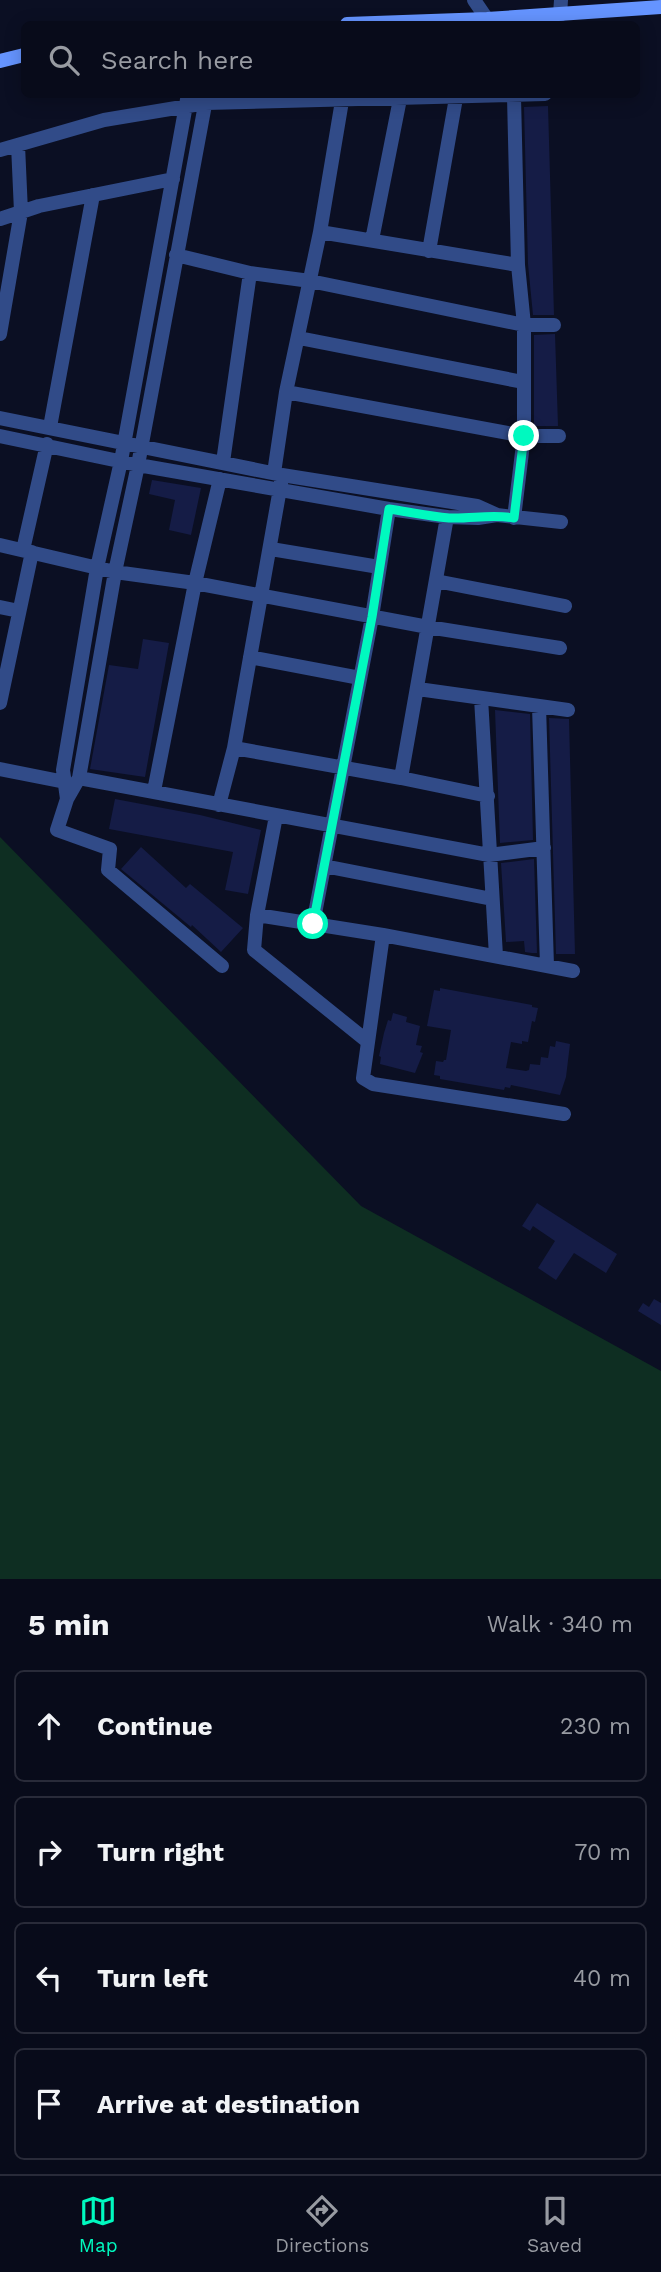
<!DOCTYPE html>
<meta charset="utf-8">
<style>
:root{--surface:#080b1a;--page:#161927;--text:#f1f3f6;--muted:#989ba2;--line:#292b39;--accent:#00f9bf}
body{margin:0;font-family:"Work Sans",sans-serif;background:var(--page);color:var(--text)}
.stop{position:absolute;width:21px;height:21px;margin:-16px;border:5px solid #00f9bf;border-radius:50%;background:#fff}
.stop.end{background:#00f9bf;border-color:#fff;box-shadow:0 2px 7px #0008}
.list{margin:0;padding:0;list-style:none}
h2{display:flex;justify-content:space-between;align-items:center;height:91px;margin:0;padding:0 28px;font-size:30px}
h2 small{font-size:23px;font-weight:400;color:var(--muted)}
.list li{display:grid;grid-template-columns:46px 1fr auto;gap:21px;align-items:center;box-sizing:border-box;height:112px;margin:0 14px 14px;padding:0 14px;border:2px solid var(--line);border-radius:10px}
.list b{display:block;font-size:26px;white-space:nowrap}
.list em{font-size:23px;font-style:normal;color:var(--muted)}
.icon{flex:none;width:38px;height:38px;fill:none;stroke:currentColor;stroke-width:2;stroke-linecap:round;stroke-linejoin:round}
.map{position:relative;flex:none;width:661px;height:1579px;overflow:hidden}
.search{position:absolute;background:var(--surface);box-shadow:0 4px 18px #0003;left:21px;right:21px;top:21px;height:77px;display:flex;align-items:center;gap:18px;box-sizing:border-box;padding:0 24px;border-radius:10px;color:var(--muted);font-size:26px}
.sheet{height:595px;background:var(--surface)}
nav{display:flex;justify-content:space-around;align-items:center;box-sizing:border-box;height:98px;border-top:2px solid var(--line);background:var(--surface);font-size:19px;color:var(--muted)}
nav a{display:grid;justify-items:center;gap:4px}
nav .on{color:var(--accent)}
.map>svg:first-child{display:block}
.green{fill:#0e2e22}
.building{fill:#151c46}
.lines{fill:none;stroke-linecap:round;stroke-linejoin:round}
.street{stroke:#314b88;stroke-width:14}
.secondary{stroke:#6594ff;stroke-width:14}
.route{stroke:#00f9bf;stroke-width:9}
</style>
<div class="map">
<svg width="661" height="1579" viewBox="0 0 661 1579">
<rect width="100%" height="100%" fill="#0b0f23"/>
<path class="green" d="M0,837L361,1206L661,1371V1579H0Z"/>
<path class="building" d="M548,106L554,315H533L528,264L524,107Z
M555,334L558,426H534V335Z
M152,480L201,488L191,535L169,530L175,500L149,494Z
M143,639L169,643L145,777L90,769L109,665L138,669Z
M495,710L530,714L533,840L500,843Z
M549,718L569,719L575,954H556Z
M115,799L200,815L261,830L248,894L225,890L233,852L109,829Z
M141,847L186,888L190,884L243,928L221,952L192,925L191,927L121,869Z
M534,859L537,953H532L525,952L524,941L506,942L501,863Z
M440,988L532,1005V1007L538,1008L535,1022L532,1021L528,1042L522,1041V1044L511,1042L506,1068L526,1071L529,1070L530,1064L540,1065L541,1057L548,1058L550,1046L555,1047L556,1041L570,1044L566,1077L560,1095L511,1085L510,1088L505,1087L504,1090L440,1079V1076L434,1075L436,1061L443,1062L444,1060H446L451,1030L427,1026L434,990L440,991Z
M393,1013L407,1017L406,1022L420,1026L416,1045L422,1046L420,1052L423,1053L415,1073L380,1064L381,1057L379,1056L384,1033L388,1020L391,1021Z
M537,1203L617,1254L606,1273L574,1253L556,1280L538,1268L555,1241L533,1226L530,1231L522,1226Z
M654,1299L661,1303V1325L638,1311L643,1303L649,1307Z"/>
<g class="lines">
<path class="street" d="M474,0L487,19
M560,15L561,0
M207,94L138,465L115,572L79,778L67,799L57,830L110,849L108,870L222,966
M514,97L518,265L524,325V436L514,518
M0,150L104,120L206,103L545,94
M0,219L39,206L173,179
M320,232L518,265
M372,240L400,99
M429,251L456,98
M176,255L250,273L310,281L524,325H554
M0,334L21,212L18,145
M299,338L523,382
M286,392L524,436H559
M0,418L282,475L477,506L497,515L561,522
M50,427L93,195
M0,436L138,465L389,509L447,517L478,518L497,515
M223,462L250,273
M274,473L286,392L320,232L342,101
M0,545L115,572L195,583L428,627L560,648
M271,549L379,567
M23,550L47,444
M436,581L565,606
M0,607L19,611
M250,657L360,678
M418,689L568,710
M481,698L496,956
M0,703L32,552
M539,706L547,966
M234,748L401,778L488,796
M0,769L65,782
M79,778L489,855L544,848
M401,778L447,517
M154,791L195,583L220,479
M67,799L63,770L97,568L121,461L188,94
M219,805L234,748L281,483
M276,816L257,915L254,950L367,1041
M324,866L492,899
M257,915L383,935L573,971
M313,924L372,617L389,509
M383,935L363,1078L373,1084L564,1114"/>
<path class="secondary" d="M347,24L487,19L661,7
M0,61L24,55"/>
</g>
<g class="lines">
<path class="route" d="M313,924L372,617L389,509C409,512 429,516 449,518C471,519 492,514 514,518L524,436"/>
</g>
</svg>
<div class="stop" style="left:313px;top:924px"></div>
<div class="stop end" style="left:524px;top:436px"></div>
<div class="search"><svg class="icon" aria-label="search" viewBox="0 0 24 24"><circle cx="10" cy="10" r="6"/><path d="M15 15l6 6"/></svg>Search here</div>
</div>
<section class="sheet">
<h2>5 min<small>Walk · 340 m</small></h2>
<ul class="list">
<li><svg class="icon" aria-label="ahead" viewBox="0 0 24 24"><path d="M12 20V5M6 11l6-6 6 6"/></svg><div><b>Continue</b></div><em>230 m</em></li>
<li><svg class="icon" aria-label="right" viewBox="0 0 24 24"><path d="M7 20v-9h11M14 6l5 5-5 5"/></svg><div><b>Turn right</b></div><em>70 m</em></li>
<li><svg class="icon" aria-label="left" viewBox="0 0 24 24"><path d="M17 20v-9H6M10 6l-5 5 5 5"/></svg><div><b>Turn left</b></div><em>40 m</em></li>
<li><svg class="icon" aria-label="arrive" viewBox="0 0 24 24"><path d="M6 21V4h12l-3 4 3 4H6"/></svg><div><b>Arrive at destination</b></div></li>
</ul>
</section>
<nav>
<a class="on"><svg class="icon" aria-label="map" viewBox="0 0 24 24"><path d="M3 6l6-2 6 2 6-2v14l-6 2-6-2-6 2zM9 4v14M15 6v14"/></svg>Map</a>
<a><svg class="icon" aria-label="directions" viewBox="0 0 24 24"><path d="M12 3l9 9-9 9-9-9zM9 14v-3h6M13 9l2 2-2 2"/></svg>Directions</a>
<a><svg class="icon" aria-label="saved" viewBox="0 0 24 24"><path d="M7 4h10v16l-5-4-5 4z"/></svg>Saved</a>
</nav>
